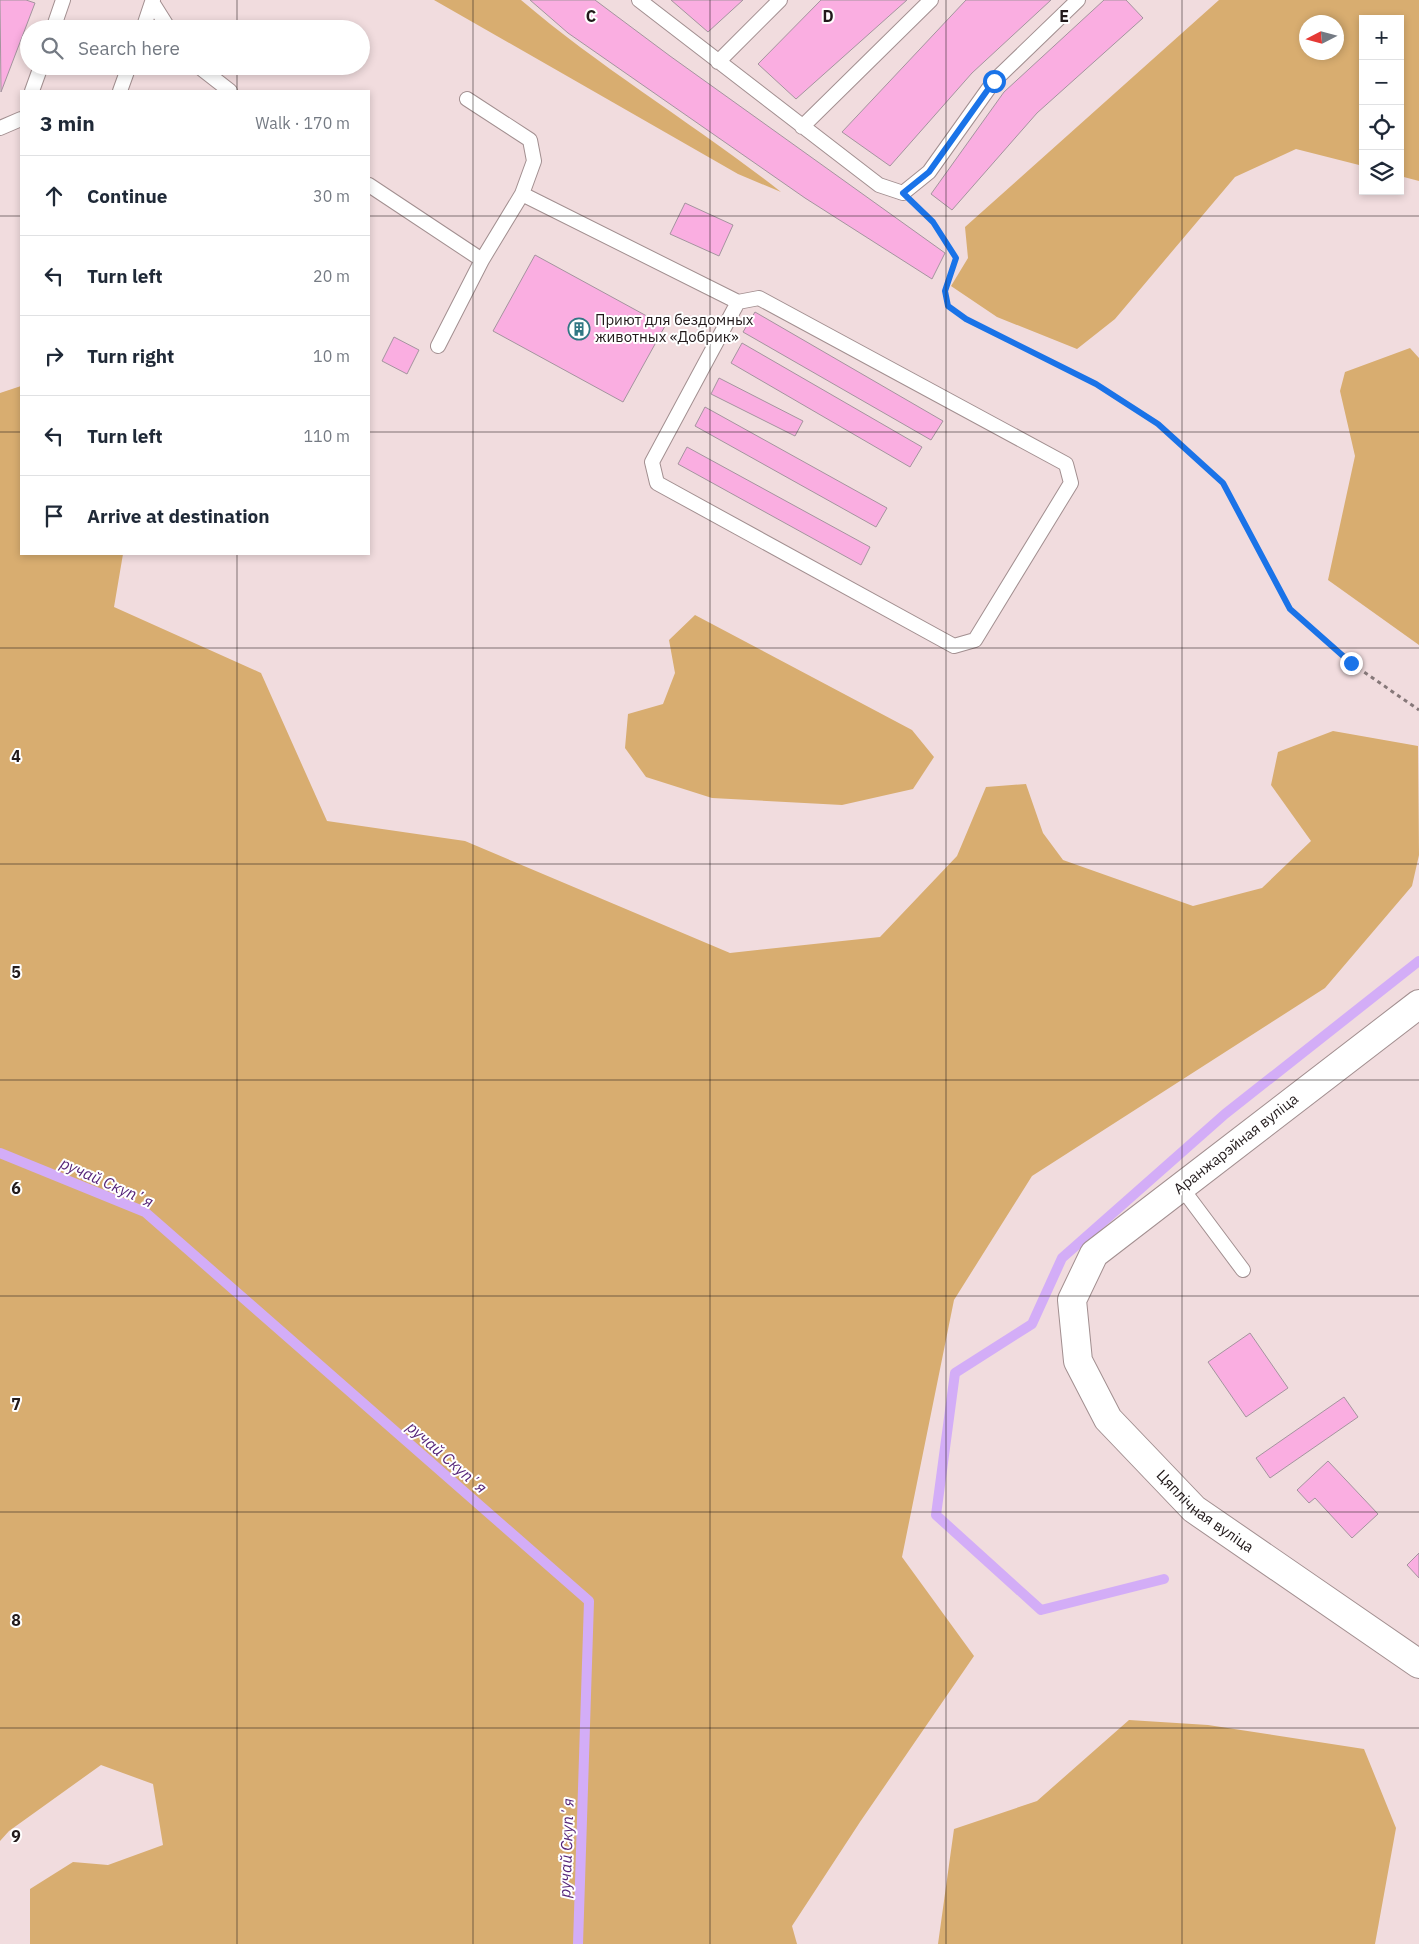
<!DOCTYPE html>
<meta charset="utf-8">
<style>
:root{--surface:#fff;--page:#f2f2f3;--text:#1f2937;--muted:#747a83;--line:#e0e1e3}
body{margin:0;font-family:"IBM Plex Sans",sans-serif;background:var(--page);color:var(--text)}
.controls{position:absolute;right:15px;top:15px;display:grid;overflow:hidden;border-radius:0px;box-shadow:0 2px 8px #0003}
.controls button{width:45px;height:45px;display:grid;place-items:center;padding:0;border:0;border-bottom:1px solid var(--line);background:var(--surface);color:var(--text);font:25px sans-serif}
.compass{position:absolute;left:1299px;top:15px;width:45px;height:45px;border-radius:50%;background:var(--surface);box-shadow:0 2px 8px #0003;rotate:264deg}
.stop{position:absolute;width:15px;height:15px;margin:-11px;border:4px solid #1a73e8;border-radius:50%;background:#fff}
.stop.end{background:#1a73e8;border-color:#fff;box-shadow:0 1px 5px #0008}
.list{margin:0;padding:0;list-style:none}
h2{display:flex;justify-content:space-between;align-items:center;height:65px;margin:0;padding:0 20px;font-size:21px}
h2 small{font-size:16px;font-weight:400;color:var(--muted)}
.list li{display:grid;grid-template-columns:32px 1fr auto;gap:15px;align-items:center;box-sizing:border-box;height:80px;padding:0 20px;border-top:1px solid var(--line)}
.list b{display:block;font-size:19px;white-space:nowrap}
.list em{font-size:16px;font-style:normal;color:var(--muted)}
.icon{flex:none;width:28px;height:28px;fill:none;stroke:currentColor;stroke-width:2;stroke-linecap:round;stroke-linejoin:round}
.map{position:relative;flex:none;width:1419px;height:1944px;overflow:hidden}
.search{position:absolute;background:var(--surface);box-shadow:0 2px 8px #0003;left:20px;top:20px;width:350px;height:55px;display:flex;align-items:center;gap:12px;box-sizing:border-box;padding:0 18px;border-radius:28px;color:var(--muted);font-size:19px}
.panel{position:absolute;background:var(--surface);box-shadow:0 2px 8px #0003;left:20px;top:90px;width:350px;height:465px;border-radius:0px}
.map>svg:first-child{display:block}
.green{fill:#d8ad70;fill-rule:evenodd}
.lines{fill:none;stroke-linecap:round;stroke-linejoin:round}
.stream{stroke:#d3adf7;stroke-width:10}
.building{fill:#faaee1;stroke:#a4949e}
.service-casing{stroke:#a28f90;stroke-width:16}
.minor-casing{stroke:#a28f90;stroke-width:30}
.path{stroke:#867879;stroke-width:3;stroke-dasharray:4 4;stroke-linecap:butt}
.service{stroke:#fff;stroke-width:14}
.minor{stroke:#fff;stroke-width:28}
.route{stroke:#1a73e8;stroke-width:6}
.grid{fill:none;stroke:#221a1b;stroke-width:1;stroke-opacity:0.55}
.labels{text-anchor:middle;stroke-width:4;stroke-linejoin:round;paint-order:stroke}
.poi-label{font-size:15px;fill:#221a1b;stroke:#fff;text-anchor:start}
.street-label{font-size:15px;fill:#221a1b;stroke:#fff}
.water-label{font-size:16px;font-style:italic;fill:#562579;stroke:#fff}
.grid-label{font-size:16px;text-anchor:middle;font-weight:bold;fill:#221a1b;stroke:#fff;stroke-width:4;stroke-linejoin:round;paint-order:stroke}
</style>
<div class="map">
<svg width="1419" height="1944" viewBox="0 0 1419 1944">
<rect width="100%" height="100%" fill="#f1dcde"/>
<path class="green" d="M434,0H521C603,70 696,125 781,192L738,174Z
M1219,0H1419V181L1400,176V19H1363V166L1296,149L1235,177L1115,319L1077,349L997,317L951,286L968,258L965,227ZM1306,22H1336V52H1306Z
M1410,348L1419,358V645L1328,580L1355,456L1340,391L1345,372Z
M21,386V554H123L114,607L261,673L327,821L465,841L730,953L880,937L957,856L986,787L1026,784L1043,833L1063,860L1193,906L1262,888L1311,841L1271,785L1278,752L1333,731L1418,746L1419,855L1412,886L1325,988L1032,1176L954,1300L902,1557L974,1656L860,1822L792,1926L797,1944H30V1889L73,1862L108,1865L163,1845L153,1784L101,1765L9,1831L0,1841V393Z
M695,615L912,730L934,757L913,789L842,805L712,798L646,777L625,748L628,714L663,704L675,673L669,640Z
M1129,1720L1208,1725L1364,1749L1396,1828L1375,1944H938L954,1829L1037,1801Z"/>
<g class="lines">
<path class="stream" d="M0,1153L145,1212L589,1601L578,1944
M1164,1579L1041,1610L936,1515L955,1373L1032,1324L1062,1258L1225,1114L1419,961"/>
</g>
<path class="building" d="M0,0H26L35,3L1,92Z
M530,0H595L670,56L945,253L932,279L805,198L568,33Z
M671,0H743L708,32Z
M821,0H907L796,99L758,64Z
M966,0H1051L972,73L890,166L842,132Z
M1104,0H1126L1143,18L1037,113L952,210L931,194L1004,92Z
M685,203L733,225L719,256L670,234Z
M535,255L665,326L623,402L493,331Z
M755,312L943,421L931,440L743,332Z
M394,337L419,350L407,374L382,361Z
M742,343L922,447L910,467L731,363Z
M719,378L803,421L795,436L711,394Z
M705,407L887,508L876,527L695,426Z
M687,447L870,547L861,565L678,464Z
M1250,1333L1288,1388L1246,1417L1208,1362Z
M1344,1397L1358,1417L1270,1478L1256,1458Z
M1328,1461L1378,1514L1352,1538L1315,1498L1309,1503L1297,1490Z
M1419,1553V1578L1407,1565Z"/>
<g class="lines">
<g class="service-casing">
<path id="service" d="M153,0L152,2L169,29
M639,0L879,185L903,193L929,172L994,81L1078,0
M53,29L63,0
M143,29L152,2
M718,62L780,0
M198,66L230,91
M32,91L41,66
M120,91L129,66
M802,127L931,0
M0,128L21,119
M369,185L482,260
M522,194L738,302L759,298L1066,464L1071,483L975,640L954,646L657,483L652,462L738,302
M438,346L482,260L522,194L534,161L530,140L467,99
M1181,1187L1243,1270"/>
</g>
<g class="minor-casing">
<g id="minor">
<path id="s1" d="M1419,1004L1094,1254L1072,1300L1078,1361L1108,1419L1194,1509L1419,1664"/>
</g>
</g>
<path class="path" d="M920,210L933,222L956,258L945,291L948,306L967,319L1096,384L1159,424L1223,483L1290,609L1351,663L1419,710"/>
<use href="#service" class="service"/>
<use href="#minor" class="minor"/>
</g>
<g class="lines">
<path class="route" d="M994,81L929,172L903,193L933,222L956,258L945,291L948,306L966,319L1096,384L1158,424L1223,483L1290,609L1351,663"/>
</g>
<path class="grid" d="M237,0V29M473,0V1944M710,0V1944M946,0V1944M1182,0V1944M237,66V91M0,216H21M369,216H1419M0,432H21M369,432H1419M237,554V1944M0,648H1419M0,864H1419M0,1080H1419M0,1296H1419M0,1512H1419M0,1728H1419"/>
<defs>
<g id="building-ring" transform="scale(1.125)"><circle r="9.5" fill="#fff" stroke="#317784" stroke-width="1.5"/><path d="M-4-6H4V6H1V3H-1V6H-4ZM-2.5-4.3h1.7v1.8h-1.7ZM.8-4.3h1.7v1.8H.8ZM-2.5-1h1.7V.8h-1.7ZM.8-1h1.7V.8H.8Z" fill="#317784"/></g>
</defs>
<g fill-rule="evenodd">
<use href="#building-ring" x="579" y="329"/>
</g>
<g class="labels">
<g class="poi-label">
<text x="595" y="325">Приют для бездомных<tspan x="595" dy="17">животных «Добрик»</tspan></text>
</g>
<g class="street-label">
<text transform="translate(1236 1144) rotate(-38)" y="5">Аранжарэйная вуліца</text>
<text dy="5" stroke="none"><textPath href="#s1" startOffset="722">Цяплічная вуліца</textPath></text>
</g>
<g class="water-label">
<text transform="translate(107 1182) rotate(24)" y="6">ручай Скупʼя</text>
<text transform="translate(447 1457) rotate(41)" y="6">ручай Скупʼя</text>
<text transform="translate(566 1848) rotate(-88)" y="6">ручай Скупʼя</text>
</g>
</g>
<g class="grid-label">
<text x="591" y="22">C</text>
<text x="828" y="22">D</text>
<text x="1064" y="22">E</text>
<text x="16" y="762">4</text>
<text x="16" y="978">5</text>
<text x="16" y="1194">6</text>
<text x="16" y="1410">7</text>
<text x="16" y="1626">8</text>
<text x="16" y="1842">9</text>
</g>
</svg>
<div class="controls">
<button>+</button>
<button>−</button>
<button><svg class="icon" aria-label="locate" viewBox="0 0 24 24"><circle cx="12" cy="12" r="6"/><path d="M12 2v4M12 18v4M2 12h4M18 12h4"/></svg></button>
<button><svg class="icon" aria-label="layers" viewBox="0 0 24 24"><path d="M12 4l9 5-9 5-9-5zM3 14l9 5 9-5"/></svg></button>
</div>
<svg class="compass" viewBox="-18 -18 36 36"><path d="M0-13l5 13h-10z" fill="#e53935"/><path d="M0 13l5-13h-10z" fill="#747a83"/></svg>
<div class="stop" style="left:994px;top:81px"></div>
<div class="stop end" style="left:1351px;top:663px"></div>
<div class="search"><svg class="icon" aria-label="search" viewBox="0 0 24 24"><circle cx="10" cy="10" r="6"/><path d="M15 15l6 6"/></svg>Search here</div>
<section class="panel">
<h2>3 min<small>Walk · 170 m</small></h2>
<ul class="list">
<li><svg class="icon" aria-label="ahead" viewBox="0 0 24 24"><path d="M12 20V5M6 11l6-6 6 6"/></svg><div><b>Continue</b></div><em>30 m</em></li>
<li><svg class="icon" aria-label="left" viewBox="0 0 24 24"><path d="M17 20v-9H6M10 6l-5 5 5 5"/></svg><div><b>Turn left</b></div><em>20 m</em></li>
<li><svg class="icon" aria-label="right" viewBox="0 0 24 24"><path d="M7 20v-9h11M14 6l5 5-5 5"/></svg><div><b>Turn right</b></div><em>10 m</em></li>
<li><svg class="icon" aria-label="left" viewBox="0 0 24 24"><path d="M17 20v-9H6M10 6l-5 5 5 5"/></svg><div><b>Turn left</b></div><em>110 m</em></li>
<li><svg class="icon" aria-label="arrive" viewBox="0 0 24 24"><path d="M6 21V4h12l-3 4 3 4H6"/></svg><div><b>Arrive at destination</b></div></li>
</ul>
</section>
</div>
